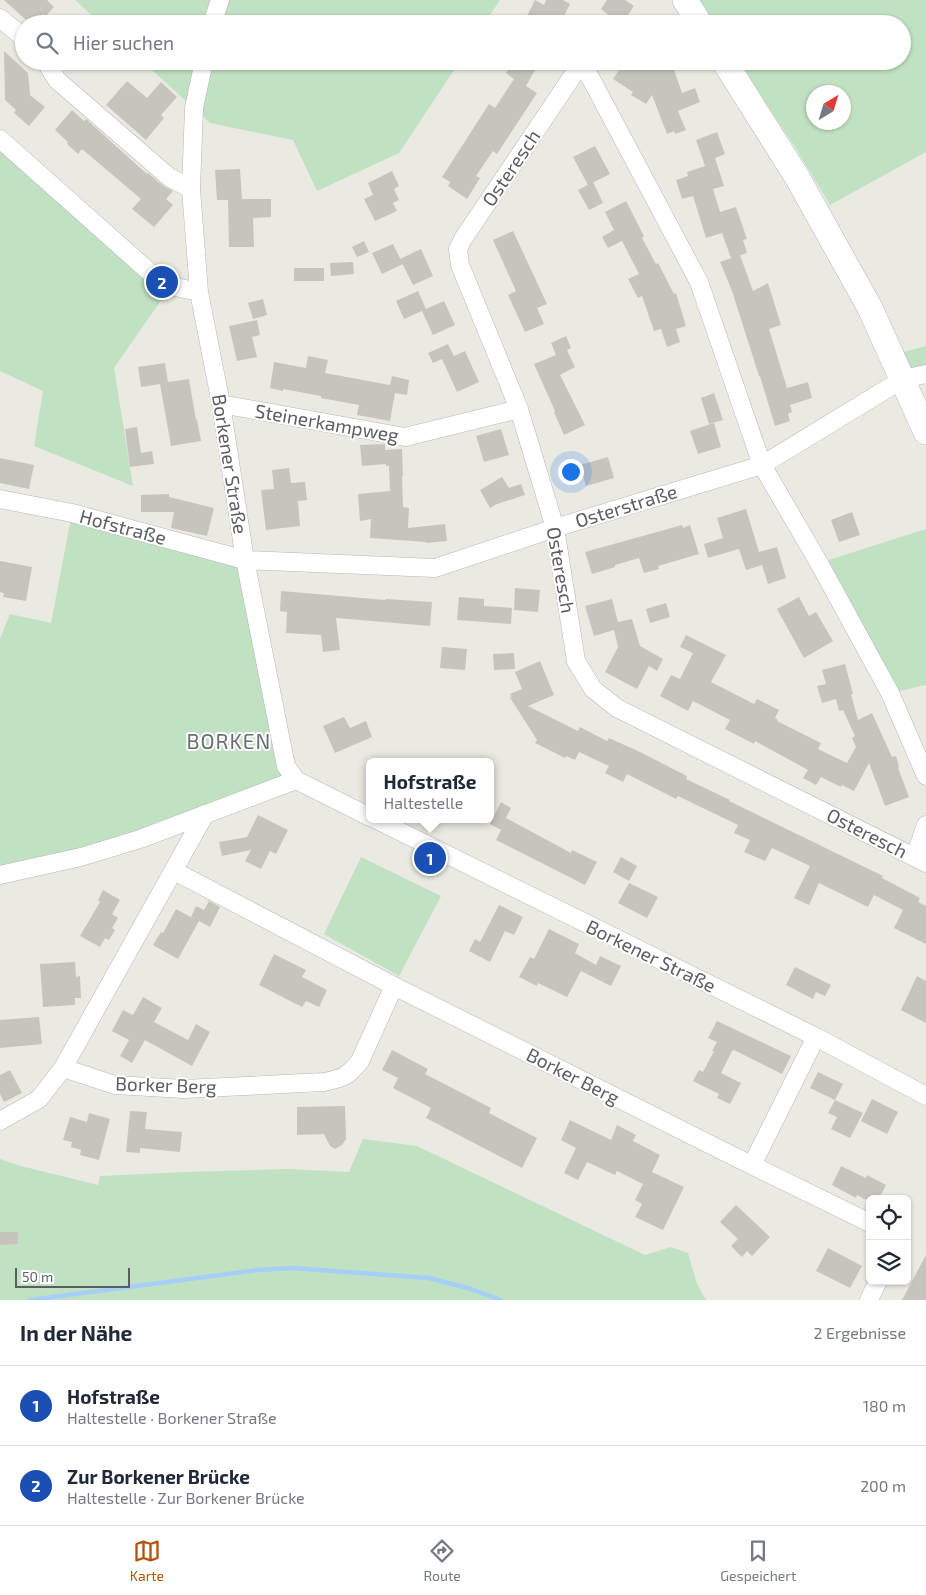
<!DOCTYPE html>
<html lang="de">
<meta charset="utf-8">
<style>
:root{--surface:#fff;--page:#f2f2f3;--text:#1f2937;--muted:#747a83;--line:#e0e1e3;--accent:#b45309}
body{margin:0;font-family:"Exo 2",sans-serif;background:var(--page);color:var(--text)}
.controls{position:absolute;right:15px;bottom:15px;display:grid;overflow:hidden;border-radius:8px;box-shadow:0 1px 4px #0004}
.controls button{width:45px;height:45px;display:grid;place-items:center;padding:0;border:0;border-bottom:1px solid var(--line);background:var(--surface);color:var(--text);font:25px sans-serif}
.compass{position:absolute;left:806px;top:85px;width:45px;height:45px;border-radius:50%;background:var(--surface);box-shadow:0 1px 4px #0004;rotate:38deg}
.scale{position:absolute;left:15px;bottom:12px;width:115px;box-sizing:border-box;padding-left:5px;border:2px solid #5a5d61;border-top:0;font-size:14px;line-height:18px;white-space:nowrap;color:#5a5d61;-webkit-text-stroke:4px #fff;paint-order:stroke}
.you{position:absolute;left:570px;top:471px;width:18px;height:18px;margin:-12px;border:4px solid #fff;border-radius:50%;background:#1a73e8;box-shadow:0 0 0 8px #1a73e833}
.badge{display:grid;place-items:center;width:32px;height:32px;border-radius:50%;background:var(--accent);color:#fff;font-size:16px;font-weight:700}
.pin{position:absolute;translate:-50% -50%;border:2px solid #fff;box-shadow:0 1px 5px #0006}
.popup{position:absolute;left:366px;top:758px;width:128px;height:65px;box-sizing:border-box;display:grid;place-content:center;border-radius:8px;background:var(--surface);filter:drop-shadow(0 1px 4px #0005);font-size:16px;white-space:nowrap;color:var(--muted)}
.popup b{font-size:19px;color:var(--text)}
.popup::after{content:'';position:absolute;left:50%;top:100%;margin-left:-10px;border:10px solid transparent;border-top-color:var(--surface)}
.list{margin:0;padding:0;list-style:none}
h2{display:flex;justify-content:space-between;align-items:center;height:65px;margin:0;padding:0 20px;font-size:21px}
h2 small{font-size:16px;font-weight:400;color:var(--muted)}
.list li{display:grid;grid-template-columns:32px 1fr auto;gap:15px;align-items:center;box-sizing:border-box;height:80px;padding:0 20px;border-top:1px solid var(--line)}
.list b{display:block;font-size:19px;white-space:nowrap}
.list p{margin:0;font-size:16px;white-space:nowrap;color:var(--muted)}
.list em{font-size:16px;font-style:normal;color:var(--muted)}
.icon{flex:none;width:28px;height:28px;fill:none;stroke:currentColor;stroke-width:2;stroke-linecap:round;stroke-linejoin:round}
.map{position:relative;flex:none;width:926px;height:1300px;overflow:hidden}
.search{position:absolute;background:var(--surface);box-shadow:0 1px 4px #0004;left:15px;right:15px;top:15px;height:55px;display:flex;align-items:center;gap:12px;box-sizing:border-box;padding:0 18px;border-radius:28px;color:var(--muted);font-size:19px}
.sheet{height:225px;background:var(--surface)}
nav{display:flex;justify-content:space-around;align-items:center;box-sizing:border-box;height:70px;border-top:1px solid var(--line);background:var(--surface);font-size:14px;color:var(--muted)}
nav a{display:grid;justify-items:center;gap:2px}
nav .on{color:var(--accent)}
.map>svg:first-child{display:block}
.green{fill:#c0e1c2;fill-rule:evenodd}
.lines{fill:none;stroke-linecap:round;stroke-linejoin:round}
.stream{stroke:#a6cff7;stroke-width:4.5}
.building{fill:#c7c4be}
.street-casing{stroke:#b4b7bb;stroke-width:19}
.secondary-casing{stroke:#b3b6bb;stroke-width:26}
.street{stroke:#fff;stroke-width:18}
.secondary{stroke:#fff;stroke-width:25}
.labels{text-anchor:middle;stroke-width:4;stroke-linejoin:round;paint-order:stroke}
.street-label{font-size:19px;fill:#5a5d61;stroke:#fff}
.quarter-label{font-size:21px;letter-spacing:1px;fill:#6b6f73;stroke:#fff}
</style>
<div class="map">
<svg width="926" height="1300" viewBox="0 0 926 1300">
<rect width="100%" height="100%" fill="#ebeae2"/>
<path class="green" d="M75,0H500L484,24H101Z
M697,0H926V152L830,205L795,147L738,61H902V24H713ZM814,92H844V122H814Z
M142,61H460L399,153L317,191L293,140L210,123Z
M0,139L171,286L114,368L133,486L34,446L43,391L0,371Z
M926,346V374L903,379L892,355Z
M72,513L245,560L296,780L205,814L0,875V639L10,614L51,623Z
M926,529V685L890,693L819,563Z
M361,857L441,896L399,976L324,934Z
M363,1139L417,1146L645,1255L671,1247L688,1253L697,1284L706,1300H0V1159L21,1166L98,1185L100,1176L185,1172L287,1169L349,1172Z"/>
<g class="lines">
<path class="stream" d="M30,1300L258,1270L292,1268L429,1278L471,1289L501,1300"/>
</g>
<path class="building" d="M4,0H47L54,7L38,24H34L28,18L26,20Z
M535,0L544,5L546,0H563L570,4L560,24H543L527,16Z
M607,0H625L634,6L622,24H607L611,17L601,9Z
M4,51L28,73L30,95L45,107L29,126L14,113L16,110L5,100Z
M514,61H540L526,86L537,93L497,154L493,151L476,176L480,178L467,199L448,186L450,182L442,177L489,104L495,108L514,79L506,73Z
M625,61H671L682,93L695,88L700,102L678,111L686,130L675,134L674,131L667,134L652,95L646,104L631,95L633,92L613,79Z
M127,81L147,98L161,82L177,97L161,115L164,118L146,140L106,105Z
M72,110L84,121L86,119L147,174L148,173L162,185L173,191L166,199L173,205L154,227L132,209L141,199L82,149L78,154L67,144L68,142L55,130Z
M717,132L725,154L715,158L724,186L713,189L720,212L736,207L747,239L743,240L747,253L731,258L722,233L706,238L693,196L682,199L676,180L688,176L687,172L705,166L696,140Z
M595,146L610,174L588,185L573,157Z
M240,169L242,199H271V217L253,218L254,247H229L228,200H217L215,170Z
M392,171L399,186L394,189L399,200L393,203L397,211L375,221L364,199L373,195L368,183Z
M593,182L603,203L589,210L578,190Z
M626,201L644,236L642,238L656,264L658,263L674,294L676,293L686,326L676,329L680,342L667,347L661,329L654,331L642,296L638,298L628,279L639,274L622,241L608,248L602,237L614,230L605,212Z
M513,231L547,304L537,308L544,324L525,332L508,295L516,291L493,240Z
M364,241L369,252L357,257L352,247Z
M393,244L403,264L382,274L372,253Z
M421,249L433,276L413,285L400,259Z
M740,255L753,291L768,283L781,325L769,329L787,388L808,382L812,398L790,405L792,412L788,414L790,421L775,426L760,376H759L732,291L720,262Z
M353,262L354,274L331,276L330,263Z
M294,268H324V281H294Z
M418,291L426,309L444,301L455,325L433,335L422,311L404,319L396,301Z
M263,299L267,315L253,319L248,303Z
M257,320L260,335L252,337L257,357L237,361L229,326Z
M566,336L571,348L567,350L575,367L560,375L585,425L564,435L554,412L555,411L534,364L556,355L551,343Z
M448,344L454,356L465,351L479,382L457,392L442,359L433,363L428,353Z
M308,356L328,360L325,373L390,385L392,376L409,380L407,395L395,393L390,421L357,415L359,405L321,398V396L283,389V391L270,388L274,362L306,368Z
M165,363L168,382L189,379L196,420L197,419L201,441L171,446L160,384L141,387L138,367Z
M714,393L723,420L709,424L701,398Z
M714,423L721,447L698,454L690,431Z
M137,427L141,453L152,451L154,464L130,467L125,429Z
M501,429L509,455L484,462L476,436Z
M385,444V450L402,449L403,476H402L403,507L409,508L408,528L445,524L447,541L426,543V542L370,538L371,519L360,521L358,494L390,491L389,466H386V464L362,466L360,445Z
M608,457L614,478L586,486L580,465Z
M0,458L34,465L29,489L0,483Z
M289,468L291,483L305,482L307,500L298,501L300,526L266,530L261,490L274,489L272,470Z
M502,477L509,488L521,484L525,495L497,504L490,508L480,490Z
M169,494V497L214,508L207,536L171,528L174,512H141V495Z
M746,509L759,552L777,547L786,578L768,584L762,565L746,570L739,549L708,558L704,544L723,538L717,518Z
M852,512L860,535L839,542L831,520Z
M682,525L683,528L690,525L699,554L658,566L659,569L644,573L639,558L615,565V567L592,574L585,552Z
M0,561L32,567L26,601L3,597L4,593L0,592Z
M515,588L540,590L538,612L514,610Z
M281,591L385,600L386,599L432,602L430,626L336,618L340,650L323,652L321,635L286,633L287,612L280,611Z
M459,597L484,599V606L512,608L511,624L457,620Z
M799,597L809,616L816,612L833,641L804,658L777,609Z
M612,599L618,622L632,619L640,646L663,659L657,671L649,666L637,689L605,672L618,647L614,630L594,636L585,606Z
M666,603L670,617L650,623L646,609Z
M686,635L726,655L711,682L754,704L757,699L779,710L775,718L778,720L777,721L821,743L818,749L847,763L856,747L852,738L855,736L843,710L839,711L836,699L822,703L817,686L826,684L822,670L845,664L853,694H851L858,720L872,713L892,757L896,756L899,767L898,768L909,797L885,806L869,763L854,791L842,785L841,787L821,777L816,785L803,778L808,770L755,741L754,744L725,729L730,720L693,701L688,711L660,696L671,675L680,679L693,653L680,647Z
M442,647L467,649L465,670L440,668Z
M514,653L515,669L494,670L493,654Z
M540,661L554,695L528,706L578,731L580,727L607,741L609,738L638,751L687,776L686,779L730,800L729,801L883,876L882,878L920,898L918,902L926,906V944L894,928L903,910L874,895L868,907L819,883L809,905L794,898L810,866L772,848L765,861L744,852L750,840L734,833L738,825L678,796L676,799L627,774L623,782L605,773L609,766L579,752L575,760L566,756L565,758L535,743L537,740L509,696L512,698L510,694L522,689L515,672Z
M344,717L350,728L366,721L372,737L335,753L323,726Z
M501,802L511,808L506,818L571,853L572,850L597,862L585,885L496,840L501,830L490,824Z
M258,815L288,830L276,854L270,851L261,869L245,861L251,850L222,856L219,842L247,837Z
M621,857L637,866L629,881L613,872Z
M629,883L658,897L647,918L618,903Z
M103,890L120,900L112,914L118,918L112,928L115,930L109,940L105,938L100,947L80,936L100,902L98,900Z
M209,901L220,907L210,927L199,921L178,959L153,945L161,932L163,933L176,909L196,920L191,917L196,906L204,910Z
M499,905L523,917L514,935L505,931L490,962L469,951L475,939L480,942Z
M549,929L579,944L575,953L596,965L600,956L621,966L611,986L581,971L567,997L538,983L537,986L519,977L530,957L534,959Z
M274,954L306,970L302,977L327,990L319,1007L306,1001L302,1007L259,985Z
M75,962L76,977L80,976L81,998H75V1005L43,1007L40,964Z
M795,967L831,985L825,996L816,992L813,999L786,985Z
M917,976L926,981V1023L901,1010Z
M143,997L162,1008L154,1022L188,1040L196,1024L210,1032L192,1066L145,1040L132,1063L120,1056L129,1040L112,1031L123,1010L133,1015Z
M39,1017L42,1044L0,1048V1020Z
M717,1021L791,1056L782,1074L734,1050L732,1051L721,1073L741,1083L730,1104L717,1098L719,1094L693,1081L699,1070L703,1072L714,1051H712L717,1042L708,1038Z
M392,1050L428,1069L425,1074L491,1108L489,1113L537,1138L522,1168L426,1118L431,1108L393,1088L398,1078L382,1070Z
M10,1070L22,1093L4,1102L0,1094V1075Z
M818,1072L843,1084L835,1100L810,1088Z
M872,1099L898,1112L887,1134L861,1121Z
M835,1100L863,1113L850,1138L831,1129L837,1117L828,1113Z
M345,1106L346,1139L342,1145L335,1149L330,1146L324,1134L297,1135V1107Z
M130,1111L147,1112L145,1129L182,1132L180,1152L140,1148V1153L126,1152Z
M89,1113L110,1119L99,1160L80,1155L81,1150L71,1147L72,1142L63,1140L70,1117L87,1122Z
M570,1120L611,1140L617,1125L636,1135L633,1141L660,1155L652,1172L684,1187L663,1230L635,1217L642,1204L635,1200L643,1184L617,1171L615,1175L587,1162L578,1180L564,1173L576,1148L561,1140Z
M841,1166L866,1178L867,1175L886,1185L879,1199H864L857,1195L856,1198L832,1185Z
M736,1205L770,1237L752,1256L747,1251L742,1257L731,1246L738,1239L720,1222Z
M0,1232H18V1244L0,1245Z
M828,1248L862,1266L850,1288L816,1271Z
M926,1255V1300H902Z"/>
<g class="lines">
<g class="street-casing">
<path id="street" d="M0,18L24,38
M212,24L220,0
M45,61L57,80L169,177L191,189
M204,61L194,108L191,189L199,292L221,404L245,560L286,766L296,780L370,817
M0,139L154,276L171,286L199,292
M221,404L405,437L519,409
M0,499L72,513L245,560L435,568L555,528L762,465L903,379L926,374
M926,776L890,693L819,563L762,465L699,282L582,62L463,239L458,249L460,265L519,409L555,528L576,661L593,689L617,708L926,863
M375,819L816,1037L926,1096
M915,857L926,825
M174,871L394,986L727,1153L870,1223
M0,875L81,857L140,839L296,780
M63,1068L115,1085L184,1089L324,1082C344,1078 347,1077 360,1061L394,986
M0,1121L39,1099L63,1068L205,814
M752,1165L816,1037
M869,1300L878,1281"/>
</g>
<g class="secondary-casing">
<path id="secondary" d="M685,0L700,24
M724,61L797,177L870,308L926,432"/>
</g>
<use href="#street" class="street"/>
<use href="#secondary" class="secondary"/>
</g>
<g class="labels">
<g class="street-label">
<text transform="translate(511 168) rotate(-56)" y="7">Osteresch</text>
<text transform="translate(327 423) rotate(10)" y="7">Steinerkampweg</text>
<text transform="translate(230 464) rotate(81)" y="7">Borkener Straße</text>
<text transform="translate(626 506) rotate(-17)" y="7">Osterstraße</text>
<text transform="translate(123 527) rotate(15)" y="7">Hofstraße</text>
<text transform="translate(561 570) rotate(80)" y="7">Osteresch</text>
<text transform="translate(867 833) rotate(27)" y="7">Osteresch</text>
<text transform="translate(651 956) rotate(26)" y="7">Borkener Straße</text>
<text transform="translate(573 1076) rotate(27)" y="7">Borker Berg</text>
<text transform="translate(166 1085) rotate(2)" y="7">Borker Berg</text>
</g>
<g class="quarter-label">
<text x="229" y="749">BORKEN</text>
</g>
</g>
</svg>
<div class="controls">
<button><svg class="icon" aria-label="locate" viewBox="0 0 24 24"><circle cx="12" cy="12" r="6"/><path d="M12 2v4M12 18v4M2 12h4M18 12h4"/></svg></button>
<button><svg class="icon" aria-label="layers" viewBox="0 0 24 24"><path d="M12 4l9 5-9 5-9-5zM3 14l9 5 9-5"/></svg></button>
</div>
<svg class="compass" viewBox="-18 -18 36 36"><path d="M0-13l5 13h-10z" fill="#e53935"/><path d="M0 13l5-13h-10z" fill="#747a83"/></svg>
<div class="scale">50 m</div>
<div class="you"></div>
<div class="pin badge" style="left:430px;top:858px;background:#1a4fb4">1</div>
<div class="popup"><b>Hofstraße</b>Haltestelle</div>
<div class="pin badge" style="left:162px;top:282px;background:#1a4fb4">2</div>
<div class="search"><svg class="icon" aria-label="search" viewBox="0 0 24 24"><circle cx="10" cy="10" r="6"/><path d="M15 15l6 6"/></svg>Hier suchen</div>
</div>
<section class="sheet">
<h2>In der Nähe<small>2 Ergebnisse</small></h2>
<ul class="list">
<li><span class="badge" style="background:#1a4fb4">1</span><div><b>Hofstraße</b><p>Haltestelle · Borkener Straße</p></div><em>180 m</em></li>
<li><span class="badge" style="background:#1a4fb4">2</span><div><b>Zur Borkener Brücke</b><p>Haltestelle · Zur Borkener Brücke</p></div><em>200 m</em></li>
</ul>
</section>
<nav>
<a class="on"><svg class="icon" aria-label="map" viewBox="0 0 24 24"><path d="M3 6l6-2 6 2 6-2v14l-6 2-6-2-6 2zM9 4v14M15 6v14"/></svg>Karte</a>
<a><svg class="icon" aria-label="directions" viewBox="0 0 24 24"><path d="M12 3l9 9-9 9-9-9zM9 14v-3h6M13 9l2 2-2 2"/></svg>Route</a>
<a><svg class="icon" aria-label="saved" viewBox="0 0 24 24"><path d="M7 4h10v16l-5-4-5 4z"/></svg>Gespeichert</a>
</nav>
